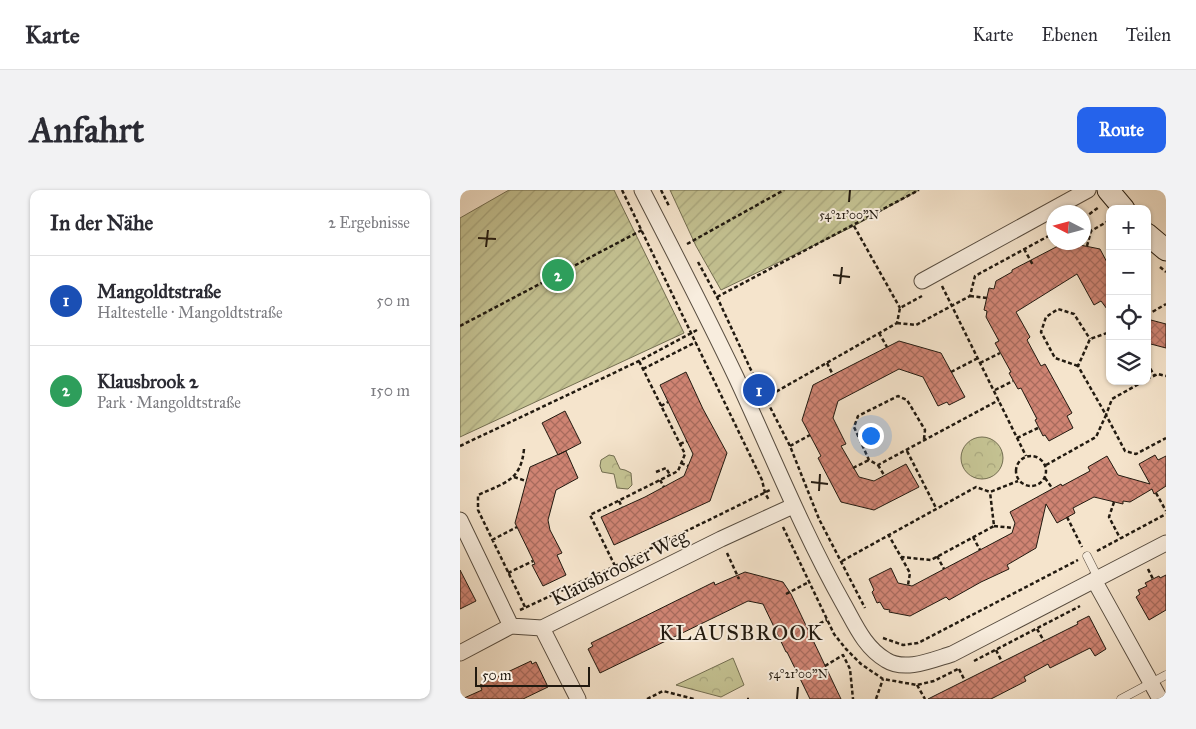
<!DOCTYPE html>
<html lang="de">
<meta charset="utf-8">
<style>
:root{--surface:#fff;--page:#f2f2f3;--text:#2b2b33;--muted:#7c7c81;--line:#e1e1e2;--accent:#2563eb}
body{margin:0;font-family:"IM FELL Great Primer",serif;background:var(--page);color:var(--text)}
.controls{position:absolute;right:15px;top:15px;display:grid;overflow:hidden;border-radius:10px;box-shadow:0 1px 4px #0004}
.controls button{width:45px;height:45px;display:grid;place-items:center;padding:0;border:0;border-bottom:1px solid var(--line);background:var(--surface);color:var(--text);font:25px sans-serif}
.compass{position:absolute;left:586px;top:15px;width:45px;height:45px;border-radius:50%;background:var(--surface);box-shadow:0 1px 4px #0004;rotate:276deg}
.scale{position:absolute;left:15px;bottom:12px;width:115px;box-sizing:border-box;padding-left:5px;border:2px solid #221a10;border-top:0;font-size:14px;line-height:18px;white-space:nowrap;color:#221a10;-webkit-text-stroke:4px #f8edde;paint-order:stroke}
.you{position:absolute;left:410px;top:245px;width:18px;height:18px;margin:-12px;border:4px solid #fff;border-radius:50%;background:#1a73e8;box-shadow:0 0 0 8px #1a73e833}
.badge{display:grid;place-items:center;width:32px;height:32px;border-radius:50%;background:var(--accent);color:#fff;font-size:16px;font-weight:700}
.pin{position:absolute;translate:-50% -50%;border:2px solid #fff;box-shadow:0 1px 5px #0006}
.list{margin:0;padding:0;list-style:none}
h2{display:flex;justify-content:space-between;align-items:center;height:65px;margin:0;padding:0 20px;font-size:21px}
h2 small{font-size:16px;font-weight:400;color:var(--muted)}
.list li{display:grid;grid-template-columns:32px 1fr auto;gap:15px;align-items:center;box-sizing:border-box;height:90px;padding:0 20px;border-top:1px solid var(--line)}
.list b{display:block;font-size:19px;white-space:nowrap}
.list p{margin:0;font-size:16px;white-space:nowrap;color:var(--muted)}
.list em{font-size:16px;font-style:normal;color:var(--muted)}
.icon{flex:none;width:28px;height:28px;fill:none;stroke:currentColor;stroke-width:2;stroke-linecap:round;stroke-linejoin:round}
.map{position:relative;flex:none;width:706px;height:509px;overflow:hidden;border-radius:10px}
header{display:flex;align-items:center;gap:30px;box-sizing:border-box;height:70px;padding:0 25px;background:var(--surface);border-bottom:1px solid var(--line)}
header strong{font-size:24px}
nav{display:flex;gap:28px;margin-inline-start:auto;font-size:18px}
.intro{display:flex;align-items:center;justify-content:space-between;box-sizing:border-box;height:120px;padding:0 30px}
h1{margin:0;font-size:35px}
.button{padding:12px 22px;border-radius:10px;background:var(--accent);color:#fff;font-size:18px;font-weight:700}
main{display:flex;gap:30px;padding:0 30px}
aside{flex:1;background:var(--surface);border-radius:10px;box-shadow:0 1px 4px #0004}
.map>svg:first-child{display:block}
.forest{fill:url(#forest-crowns);stroke:#736e51}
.garden{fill:url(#garden-furrows);stroke:#736e51}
.building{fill:url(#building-cross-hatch);stroke:#221a10}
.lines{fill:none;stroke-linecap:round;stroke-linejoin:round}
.lane-casing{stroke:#574c3f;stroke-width:9}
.street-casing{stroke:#574c3f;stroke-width:17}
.secondary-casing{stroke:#221a10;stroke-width:23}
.path{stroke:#221a10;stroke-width:2.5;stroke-dasharray:4 2.5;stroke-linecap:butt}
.lane{stroke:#f8edde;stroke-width:8}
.street{stroke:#f8edde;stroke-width:15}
.secondary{stroke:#f8edde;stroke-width:21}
.ticks{fill:none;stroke:#221a10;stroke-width:2}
.labels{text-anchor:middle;stroke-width:4;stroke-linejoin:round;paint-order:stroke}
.street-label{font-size:20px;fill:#221a10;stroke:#f8edde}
.quarter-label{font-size:22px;letter-spacing:1px;fill:#221a10;stroke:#f8edde}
.ticks-label{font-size:12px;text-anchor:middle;fill:#221a10;stroke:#f8edde;stroke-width:4;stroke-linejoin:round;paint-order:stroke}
</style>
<header>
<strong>Karte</strong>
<nav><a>Karte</a><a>Ebenen</a><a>Teilen</a></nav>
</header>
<div class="intro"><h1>Anfahrt</h1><a class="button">Route</a></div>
<main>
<aside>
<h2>In der Nähe<small>2 Ergebnisse</small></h2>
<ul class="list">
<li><span class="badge" style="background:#1a4fb4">1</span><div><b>Mangoldtstraße</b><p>Haltestelle · Mangoldtstraße</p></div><em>50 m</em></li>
<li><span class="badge" style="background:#2e9e5b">2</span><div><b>Klausbrook 2</b><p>Park · Mangoldtstraße</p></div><em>150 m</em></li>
</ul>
</aside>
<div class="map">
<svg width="706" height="509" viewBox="0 0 706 509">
<defs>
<pattern id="forest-crowns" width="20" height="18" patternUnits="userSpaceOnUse" patternTransform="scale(1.25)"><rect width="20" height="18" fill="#c4c292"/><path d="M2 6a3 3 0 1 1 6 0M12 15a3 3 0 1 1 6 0" fill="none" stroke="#a8a67d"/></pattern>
<pattern id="garden-furrows" width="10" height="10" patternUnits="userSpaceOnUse" patternTransform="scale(1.25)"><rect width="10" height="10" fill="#c4c292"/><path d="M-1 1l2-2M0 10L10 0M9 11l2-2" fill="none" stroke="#a8a67d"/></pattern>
<pattern id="building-cross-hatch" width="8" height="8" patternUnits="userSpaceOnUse" patternTransform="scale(1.25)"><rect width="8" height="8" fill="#cf8473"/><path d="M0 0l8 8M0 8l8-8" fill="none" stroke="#a86b5d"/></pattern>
</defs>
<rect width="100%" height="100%" fill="#f5e4cc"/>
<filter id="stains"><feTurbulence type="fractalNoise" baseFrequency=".004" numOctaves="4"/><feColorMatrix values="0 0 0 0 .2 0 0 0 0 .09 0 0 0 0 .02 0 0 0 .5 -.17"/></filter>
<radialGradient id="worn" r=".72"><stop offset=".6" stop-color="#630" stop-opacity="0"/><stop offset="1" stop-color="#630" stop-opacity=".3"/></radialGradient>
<path class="forest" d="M501 268a21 21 0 1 1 42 0a21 21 0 1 1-42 0Z
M149,265L154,266L160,279L165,280L171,283L172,295L168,299L157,298L154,284L142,282L140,276L141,270Z
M273,468L284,495L261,507L216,495Z"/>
<path class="garden" d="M49,0H154L224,143L0,247V28Z
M210,0H459L394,36L261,100L236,56Z"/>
<path class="building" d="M615,54L640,59L650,78V123L641,111L634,115L617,84L556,122L570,147L567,150L581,176L585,174L612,223L607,226L613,238L589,251L585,245L583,246L575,230L577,229L561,198L558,199L549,183L551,182L535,153L539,151L526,127L527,121L524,120L529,98L534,99L536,91L552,82V80L598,56L607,58Z
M687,129L706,134V158L687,153Z
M439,151L481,163L505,207L489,215L487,212L478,216L463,187L439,179L378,211L373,228L386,254L381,256L399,287L414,291L446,274L459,297L414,320L381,312L358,268L361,266L342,230L353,195Z
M226,182L243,219L267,263L250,311L154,355L141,327L185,307L224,286L233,264L200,195Z
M105,221L121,253L98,265L82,233Z
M106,261L118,288L96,300L88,330L90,340L102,363L97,365L106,385L83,396L72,375L75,374L55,333L70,277Z
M695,265L698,270L706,266V296L694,304L692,299L670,312L663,311V314L634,307L613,318L615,323L597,333L586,314L576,358L547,375L549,379L521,392L489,410L486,407L450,426L429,422L430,420L424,419L420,412L417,413L412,402L414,400L409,389L431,378L438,393L452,396L552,343L555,333L550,322L601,294L602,296L630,281L628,277L647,266L658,285L690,294L679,274Z
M0,380L16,411L0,419Z
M285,382L323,392L331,404L381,509H350L327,462H326L303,414L288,411L140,483L128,459L133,456L131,453L254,392L255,395Z
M706,385V420L689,430L676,407L680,404L678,400L687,396L685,393L699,386L700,388Z
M629,426L646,459L635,466L630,458L590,478L588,474L564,487L566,491L531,509H468L618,434L617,432Z
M71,471L72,474L76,472L88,497L63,509H2L22,500L20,495Z"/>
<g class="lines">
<g class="lane-casing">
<path id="lane" d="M627,366L638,388
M661,509L706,485"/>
</g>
<g class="street-casing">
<path id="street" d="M182,0C214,62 246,124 276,187C311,262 342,340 383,413C395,434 404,457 426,470C445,482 472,470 492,464L706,353
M462,91L628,0
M0,330L51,436
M634,390L700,509
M82,438L118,509
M0,463L51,436L82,438L261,349L333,316"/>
</g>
<g class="secondary-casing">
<path id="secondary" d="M648,0L664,19
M687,44L706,60"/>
</g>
<path class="path" d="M162,0L302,290L305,303L309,310
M201,0L209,16
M624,28L639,17
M624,28L631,41
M394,36L440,118
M227,54L324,0
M627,56L631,41L650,30
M564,59L573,75
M238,72L257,107L290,178L330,256L359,329L405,418
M700,77L706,82
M482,96L566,266
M510,106L527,108
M257,107L459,0
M687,125L706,114
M437,133L456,135L510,106L515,86L594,43
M0,136L182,40
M419,143L427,157
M367,173L373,185
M520,173L540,163
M687,173L694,185
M618,176L595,168L581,142L586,127L598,119L614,124L630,149
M183,179L236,152
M491,182L518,168
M687,189L698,184L706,186
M684,191L652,209L646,225L665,261L676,264L706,248
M535,200L553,191
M305,208L437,133L440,118L462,106
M201,216L208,212
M557,248L578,238
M464,249L465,240L447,210L438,206L398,226L394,237L409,270L418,275L539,210
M220,254L227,251
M0,256L179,171L237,140
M330,256L350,245
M64,259C61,291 44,293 18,305V320L65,417
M447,261L476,318
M556 281a15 15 0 1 1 30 0a15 15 0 1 1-30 0Z
M221,273L228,276
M418,275L424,285
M586,275L636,247L646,225L618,176L630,149L650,142
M393,278L409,270
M196,282L206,278L210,285
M54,287L66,291
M585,288L592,298
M200,290L204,297
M696,303L706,321
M159,311L162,317
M654,312L649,327L660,348
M607,327L622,357
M534,336L553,338
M323,337L374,444L386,459L401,474L423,489L457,495L474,491L498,479
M428,344L441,367L471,370L534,336L530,302
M513,347L520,360
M32,350L57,337
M637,361L706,324
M267,363L279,389
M477,366L484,379
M441,367L450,383L448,395
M382,371L516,297L530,302L558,291
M155,376L130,325L218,281L225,264L179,171
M688,379L693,389
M48,383L73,371
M326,404L349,392
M60,420L155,376L310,300
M348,439L367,430
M577,439L584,451
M423,448L443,455L458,453L618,370
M536,460L542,472
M514,471L620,416
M365,476L383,465L390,479L393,509
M499,479L505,491
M457,495L465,509
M187,509L203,501L234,509
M287,509H289
M416,509L423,489"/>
<use href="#lane" class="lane"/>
<use href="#street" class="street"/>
<use href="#secondary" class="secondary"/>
</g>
<path class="ticks" d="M389,12L390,0M18,48L36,49M26,57L28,40M373,85L390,87M380,94L382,77M351,292L368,294M359,301L360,284M337,509L338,497"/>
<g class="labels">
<g class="street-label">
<text transform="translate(159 377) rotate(-26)" y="7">Klausbrooker Weg</text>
</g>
<g class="quarter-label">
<text x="281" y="450">KLAUSBROOK</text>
</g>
</g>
<g class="ticks-label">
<text x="389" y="29">54°21'00"N</text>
<text x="338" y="488">54°21'00"N</text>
</g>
<rect width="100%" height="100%" filter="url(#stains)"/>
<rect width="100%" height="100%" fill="url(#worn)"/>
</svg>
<div class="controls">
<button>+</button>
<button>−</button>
<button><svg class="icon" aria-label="locate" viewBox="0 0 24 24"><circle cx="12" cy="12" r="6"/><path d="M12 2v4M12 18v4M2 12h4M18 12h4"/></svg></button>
<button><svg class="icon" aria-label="layers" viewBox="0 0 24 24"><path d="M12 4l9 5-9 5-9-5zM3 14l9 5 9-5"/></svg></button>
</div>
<svg class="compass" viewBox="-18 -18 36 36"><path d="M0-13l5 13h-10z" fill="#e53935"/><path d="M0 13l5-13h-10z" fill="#7c7c81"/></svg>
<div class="scale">50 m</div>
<div class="you"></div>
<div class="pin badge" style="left:299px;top:200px;background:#1a4fb4">1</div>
<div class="pin badge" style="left:98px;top:85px;background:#2e9e5b">2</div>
</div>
</main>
